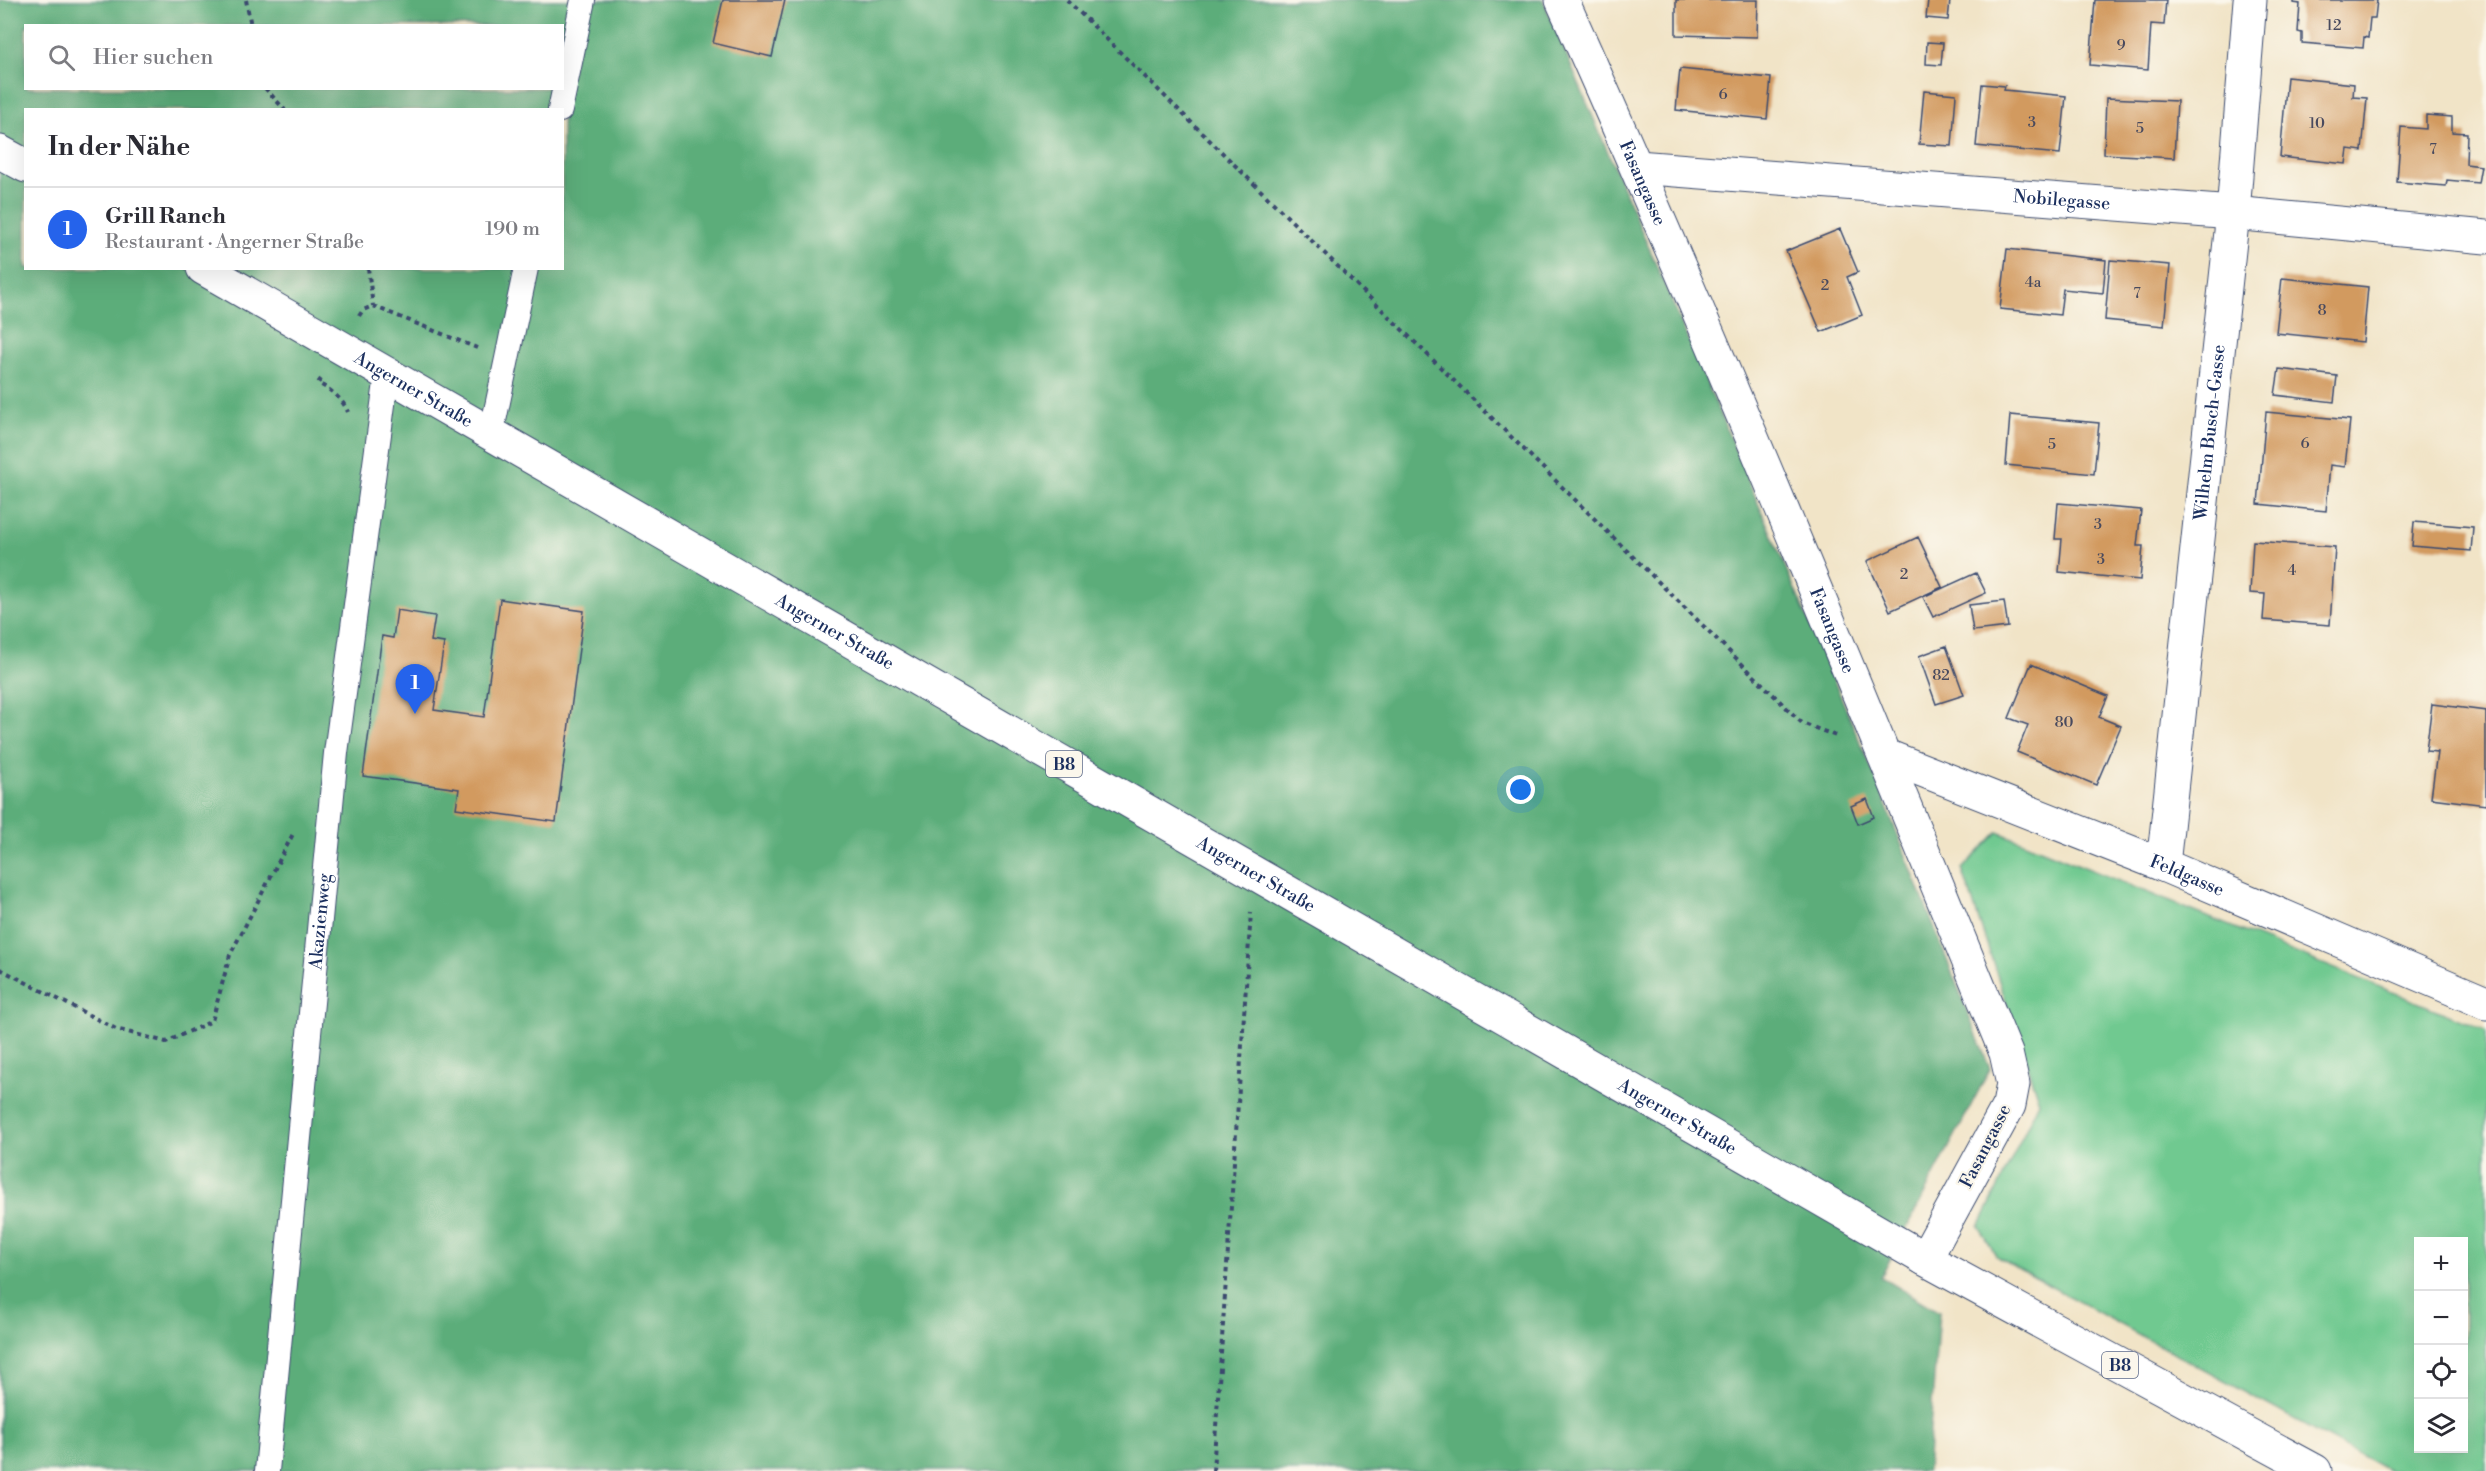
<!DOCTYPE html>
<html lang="de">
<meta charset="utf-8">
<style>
:root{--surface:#fff;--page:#f7f7f7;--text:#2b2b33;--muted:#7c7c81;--line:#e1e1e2;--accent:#2563eb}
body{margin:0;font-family:"Libre Bodoni",serif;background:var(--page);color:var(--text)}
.controls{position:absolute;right:18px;bottom:18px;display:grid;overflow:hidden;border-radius:0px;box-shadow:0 6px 24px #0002}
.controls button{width:54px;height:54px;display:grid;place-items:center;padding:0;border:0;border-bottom:2px solid var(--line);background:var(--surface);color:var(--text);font:30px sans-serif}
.you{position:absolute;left:1521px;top:790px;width:21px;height:21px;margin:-15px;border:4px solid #fff;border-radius:50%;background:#1a73e8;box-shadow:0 0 0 9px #1a73e833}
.badge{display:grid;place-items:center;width:39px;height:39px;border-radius:50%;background:var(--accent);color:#fff;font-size:20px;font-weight:700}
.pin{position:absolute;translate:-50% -50px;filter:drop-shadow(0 2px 3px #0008)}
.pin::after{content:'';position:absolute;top:32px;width:21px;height:18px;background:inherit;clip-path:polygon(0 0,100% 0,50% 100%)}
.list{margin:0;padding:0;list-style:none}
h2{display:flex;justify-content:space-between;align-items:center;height:78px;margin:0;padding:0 24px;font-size:26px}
h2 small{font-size:20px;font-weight:400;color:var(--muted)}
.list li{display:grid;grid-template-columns:39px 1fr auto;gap:18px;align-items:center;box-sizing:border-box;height:84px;padding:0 24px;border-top:2px solid var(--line)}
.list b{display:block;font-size:22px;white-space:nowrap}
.list p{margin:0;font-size:20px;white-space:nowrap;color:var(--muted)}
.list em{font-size:20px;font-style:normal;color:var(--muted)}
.icon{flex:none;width:33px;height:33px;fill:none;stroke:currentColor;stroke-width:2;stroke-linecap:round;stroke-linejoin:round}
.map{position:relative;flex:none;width:2486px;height:1471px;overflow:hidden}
.search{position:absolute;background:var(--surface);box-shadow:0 6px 24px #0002;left:24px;top:24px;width:540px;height:66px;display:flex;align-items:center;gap:15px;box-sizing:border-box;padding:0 21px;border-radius:0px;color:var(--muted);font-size:22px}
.panel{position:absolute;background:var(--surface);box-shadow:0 6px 24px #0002;left:24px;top:108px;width:540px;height:162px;border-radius:0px}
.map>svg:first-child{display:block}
.green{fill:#70c990;stroke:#467c77;stroke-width:1.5;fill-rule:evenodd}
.forest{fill:#5cad7a;stroke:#3c6e6c;stroke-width:1.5;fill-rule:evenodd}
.building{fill:#d29a5f}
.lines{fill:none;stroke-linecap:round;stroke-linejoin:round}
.lane-casing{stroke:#3b4a6e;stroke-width:26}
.street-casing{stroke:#3b4a6e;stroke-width:35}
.primary-casing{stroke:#3b4a6e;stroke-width:35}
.path{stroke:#3b4a6e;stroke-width:4;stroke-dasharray:4.5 4.5;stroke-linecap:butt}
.lane{stroke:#fff;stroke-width:24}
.street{stroke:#fff;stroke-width:33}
.primary{stroke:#fff;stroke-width:33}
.labels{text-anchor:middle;stroke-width:4.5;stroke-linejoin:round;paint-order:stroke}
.number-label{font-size:15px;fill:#494a5e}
.shield{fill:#fbf7ec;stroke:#5e6b89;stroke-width:1.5}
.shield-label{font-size:16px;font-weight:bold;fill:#1b2f5e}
.street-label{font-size:18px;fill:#1b2f5e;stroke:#fbf7ec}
</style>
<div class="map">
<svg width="2486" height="1471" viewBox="0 0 2486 1471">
<rect width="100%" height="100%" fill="#fbf7ec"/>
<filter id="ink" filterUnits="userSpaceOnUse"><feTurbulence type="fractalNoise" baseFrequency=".0167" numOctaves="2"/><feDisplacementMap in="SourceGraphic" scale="12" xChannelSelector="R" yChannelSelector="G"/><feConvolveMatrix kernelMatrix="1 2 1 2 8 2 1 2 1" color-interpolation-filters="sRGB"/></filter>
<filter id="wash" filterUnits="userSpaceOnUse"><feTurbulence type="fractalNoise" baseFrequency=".008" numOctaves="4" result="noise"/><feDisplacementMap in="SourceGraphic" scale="24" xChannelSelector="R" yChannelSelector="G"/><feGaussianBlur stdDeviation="1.35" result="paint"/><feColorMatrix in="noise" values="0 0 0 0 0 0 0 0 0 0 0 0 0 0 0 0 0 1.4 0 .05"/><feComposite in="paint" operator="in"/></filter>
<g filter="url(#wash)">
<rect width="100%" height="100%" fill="#f1e4c7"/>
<path class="green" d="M1998,832L2486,1030V1471H2389L1997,1257L1979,1227L2039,1102L1962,869ZM2418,1242H2464V1448H2418Z"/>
<path class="forest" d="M0,0H1543L1873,772L1990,1069L1881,1277L1939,1312L1927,1471H0ZM26,26H562V88H26ZM26,110H562V268H26Z"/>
<g id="blocks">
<path class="building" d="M723,0H785L772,57L713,43Z
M1676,0H1758L1757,37L1676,35Z
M1928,0H1950L1948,20L1926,18Z
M2095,0H2166L2164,25L2151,24L2148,70L2090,65Z
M2294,0H2377L2375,18H2370L2368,38L2364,37L2363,48L2302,43V33L2298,32L2300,4L2294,3Z
M1927,42L1943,43L1941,65L1926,64Z
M1680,69L1771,78L1767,119L1676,110Z
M2287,77L2354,84L2353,97L2367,98L2362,151L2348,149L2346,164L2280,157Z
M1982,84L2005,86L2004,90L2066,96L2060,154L1976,146Z
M1924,91L1956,94L1952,146L1919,144Z
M2106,98L2177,101L2174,158L2104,154Z
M2426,115L2452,117V132L2467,133L2466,164L2481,166L2478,183L2447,180L2446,186L2397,182L2401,127L2426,129Z
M1840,229L1858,272L1847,277L1862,315L1821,332L1786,251Z
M2007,249L2106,260L2103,293L2063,289L2060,315L2000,309Z
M2110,260L2170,265L2164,326L2105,320Z
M2282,278L2368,287L2363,342L2276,333Z
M2279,369L2337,376L2334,402L2275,395Z
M2266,412L2350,420L2345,467L2330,465L2326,511L2258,504Z
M2010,415L2099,423L2094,474L2006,465Z
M2058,503L2141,510L2137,546H2143L2140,580L2059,572L2062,539H2055Z
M2414,522L2473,527L2471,551L2412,546Z
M1918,537L1942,587L1890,611L1867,561Z
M2253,541L2335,547L2330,625L2263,620L2265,594L2250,593Z
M1976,573L1986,593L1933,617L1923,597Z
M500,599L584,611L556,822L456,808L459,789L363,776L382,636L393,638L397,610L435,616L431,641L444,643L434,710L484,717Z
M2004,601L2008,627L1973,631L1969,605Z
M1946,646L1964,695L1936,704L1919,656Z
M2031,664L2108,696L2099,717L2121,726L2096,785L2017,752L2028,725L2009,718Z
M2432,704L2486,711V805L2431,798L2437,752L2426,751Z
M1867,799L1874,817L1858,824L1851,806Z"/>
</g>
</g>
<g filter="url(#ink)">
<use href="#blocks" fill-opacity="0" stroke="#3b4a6e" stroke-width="1.5"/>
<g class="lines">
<g class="lane-casing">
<g id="lane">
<path d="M560,110L583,0"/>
<path d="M491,435L526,268"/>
<path id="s1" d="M267,1471L336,753L387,375"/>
</g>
</g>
<g class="street-casing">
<g id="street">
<path id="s2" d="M1562,0C1718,347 1862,701 2006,1053L2013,1084L2009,1105L1925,1259"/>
<path id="s3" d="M1637,167L2233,213L2486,237"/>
<path id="s4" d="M1884,755L2163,865L2486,1003"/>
<path id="s5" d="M2163,865L2233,213L2250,0"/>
</g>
</g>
<g class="primary-casing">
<g id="primary">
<path d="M0,152L26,166"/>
<path id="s6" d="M203,268L1925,1259L2315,1471"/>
</g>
</g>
<path class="path" d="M246,0L251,26
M1067,0L1802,723L1836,736
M265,88L285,110
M368,268L373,306
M359,316L363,310L373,306L477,348
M321,379L318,383C331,390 342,398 348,412
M0,969L116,1029L166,1042L212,1021L230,955L294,832
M1213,1471L1251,912"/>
<use href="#lane" class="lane"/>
<use href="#street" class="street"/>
<use href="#primary" class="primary"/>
</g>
</g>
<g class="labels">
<g class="number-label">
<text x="2334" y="30">12</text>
<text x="2121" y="50">9</text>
<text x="1723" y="99">6</text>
<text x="2032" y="127">3</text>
<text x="2317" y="128">10</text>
<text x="2140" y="133">5</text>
<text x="2433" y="154">7</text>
<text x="2033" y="287">4a</text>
<text x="1825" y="290">2</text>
<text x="2137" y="298">7</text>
<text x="2322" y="315">8</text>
<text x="2305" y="448">6</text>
<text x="2052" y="449">5</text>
<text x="2098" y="529">3</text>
<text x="2101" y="564">3</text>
<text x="2292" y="575">4</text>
<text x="1904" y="579">2</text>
<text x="1941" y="680">82</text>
<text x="2064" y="727">80</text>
</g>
<g class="shield">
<rect x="1046" y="751" width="36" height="26" rx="4.5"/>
<rect x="2102" y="1352" width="36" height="26" rx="4.5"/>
</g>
<g class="shield-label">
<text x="1064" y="770">B8</text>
<text x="2120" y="1371">B8</text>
</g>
<g class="street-label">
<text dy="6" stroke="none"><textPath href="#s2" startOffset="200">Fasangasse</textPath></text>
<text dy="6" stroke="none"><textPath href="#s3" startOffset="426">Nobilegasse</textPath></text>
<text dy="6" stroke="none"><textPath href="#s6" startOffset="243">Angerner Straße</textPath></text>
<text dy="6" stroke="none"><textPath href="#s5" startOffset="435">Wilhelm Busch-Gasse</textPath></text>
<text dy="6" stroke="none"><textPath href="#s2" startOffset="686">Fasangasse</textPath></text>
<text dy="6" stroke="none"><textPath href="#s6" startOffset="729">Angerner Straße</textPath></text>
<text dy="6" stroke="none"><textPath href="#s6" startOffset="1215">Angerner Straße</textPath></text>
<text dy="6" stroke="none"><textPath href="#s4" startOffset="326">Feldgasse</textPath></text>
<text dy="6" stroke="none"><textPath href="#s1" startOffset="552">Akazienweg</textPath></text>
<text dy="6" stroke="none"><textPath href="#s6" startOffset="1701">Angerner Straße</textPath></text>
<text transform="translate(1985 1146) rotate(-63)" y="6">Fasangasse</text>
</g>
</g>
</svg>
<div class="controls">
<button>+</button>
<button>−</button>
<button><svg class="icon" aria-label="locate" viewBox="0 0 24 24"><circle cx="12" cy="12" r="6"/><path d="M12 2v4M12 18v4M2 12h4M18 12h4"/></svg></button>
<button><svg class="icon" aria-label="layers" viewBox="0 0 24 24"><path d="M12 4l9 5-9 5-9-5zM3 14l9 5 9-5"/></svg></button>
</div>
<div class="you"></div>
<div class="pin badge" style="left:415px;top:714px">1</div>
<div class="search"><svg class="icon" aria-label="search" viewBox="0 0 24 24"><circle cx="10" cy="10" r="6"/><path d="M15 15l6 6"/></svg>Hier suchen</div>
<section class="panel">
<h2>In der Nähe<small></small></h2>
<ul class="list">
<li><span class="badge">1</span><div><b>Grill Ranch</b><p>Restaurant · Angerner Straße</p></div><em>190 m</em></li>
</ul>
</section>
</div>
